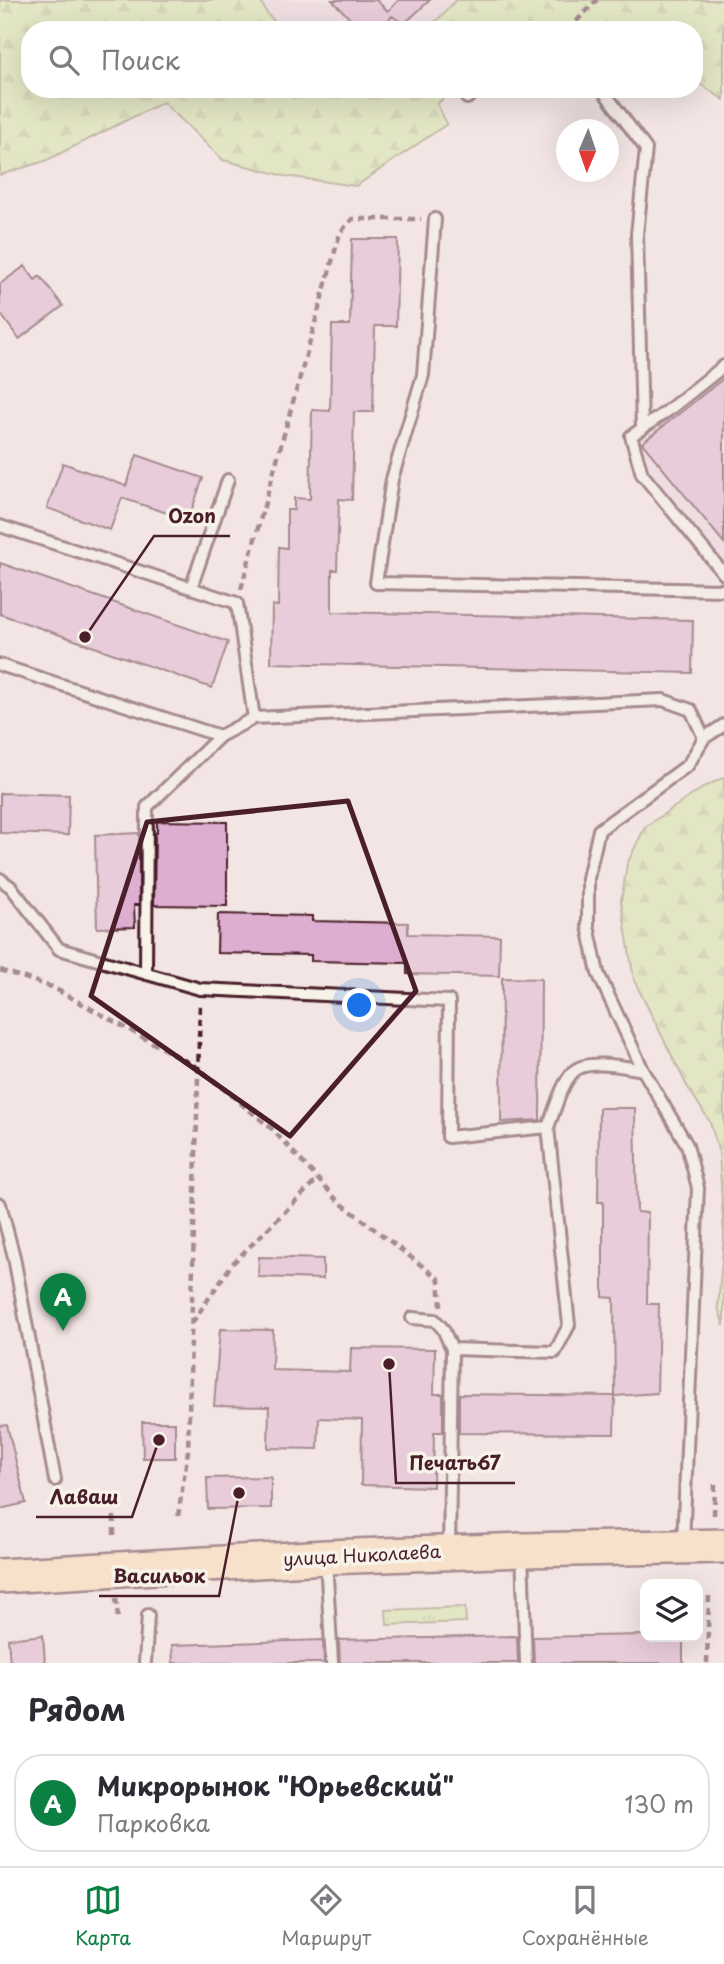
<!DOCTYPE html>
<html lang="ru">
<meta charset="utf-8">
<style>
:root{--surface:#fff;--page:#f2f2f3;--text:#2b2b33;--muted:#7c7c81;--line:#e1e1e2;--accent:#0b8043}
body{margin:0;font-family:"Playpen Sans",sans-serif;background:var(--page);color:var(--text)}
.controls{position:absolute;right:21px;bottom:21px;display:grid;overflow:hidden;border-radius:14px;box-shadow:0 7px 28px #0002}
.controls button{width:63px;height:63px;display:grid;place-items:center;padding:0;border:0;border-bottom:2px solid var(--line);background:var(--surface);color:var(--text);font:35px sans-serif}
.compass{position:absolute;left:556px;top:119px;width:63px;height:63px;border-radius:50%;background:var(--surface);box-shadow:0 7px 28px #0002;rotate:182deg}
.you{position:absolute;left:360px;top:1006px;width:24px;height:24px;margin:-18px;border:5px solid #fff;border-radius:50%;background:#1a73e8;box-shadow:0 0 0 10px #1a73e833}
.badge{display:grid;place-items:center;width:46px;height:46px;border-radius:50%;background:var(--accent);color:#fff;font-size:23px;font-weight:700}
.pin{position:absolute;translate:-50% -58px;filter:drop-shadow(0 2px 4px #0008)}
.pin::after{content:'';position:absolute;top:37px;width:24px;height:21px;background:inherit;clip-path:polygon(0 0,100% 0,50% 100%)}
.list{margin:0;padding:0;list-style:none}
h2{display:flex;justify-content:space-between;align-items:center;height:91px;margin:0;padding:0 28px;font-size:30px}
h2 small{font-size:23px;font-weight:400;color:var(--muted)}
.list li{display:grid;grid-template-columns:46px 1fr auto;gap:21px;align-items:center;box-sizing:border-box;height:98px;margin:0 14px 14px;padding:0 14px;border:2px solid var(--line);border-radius:28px}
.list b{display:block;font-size:26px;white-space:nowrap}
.list p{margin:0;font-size:23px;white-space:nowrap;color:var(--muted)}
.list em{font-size:23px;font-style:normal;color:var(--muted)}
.icon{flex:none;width:38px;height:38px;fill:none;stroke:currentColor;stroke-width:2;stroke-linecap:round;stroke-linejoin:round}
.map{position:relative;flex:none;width:724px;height:1663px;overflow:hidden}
.search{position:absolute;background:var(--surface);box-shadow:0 7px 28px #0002;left:21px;right:21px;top:21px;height:77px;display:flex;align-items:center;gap:18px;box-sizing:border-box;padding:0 24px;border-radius:28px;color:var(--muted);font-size:26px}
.sheet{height:203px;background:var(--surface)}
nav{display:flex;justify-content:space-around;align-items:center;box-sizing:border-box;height:98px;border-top:2px solid var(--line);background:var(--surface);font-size:19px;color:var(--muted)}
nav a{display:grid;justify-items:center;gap:4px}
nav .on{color:var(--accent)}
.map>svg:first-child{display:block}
.built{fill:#ecd4dd}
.grass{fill:url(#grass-tufts);stroke:#8d8364;stroke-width:2}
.forest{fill:url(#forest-firs);stroke:#8d8364;stroke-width:2}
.building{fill:#ddaecf;stroke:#4a1f2b;stroke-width:2}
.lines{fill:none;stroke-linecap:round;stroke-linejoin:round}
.service-casing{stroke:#4a1f2b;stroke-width:16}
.primary-casing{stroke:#4a1f2b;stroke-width:38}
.path{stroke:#4a1f2b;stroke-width:4.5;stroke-dasharray:7 5;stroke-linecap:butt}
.service{stroke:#f7f3e8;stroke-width:10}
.primary{stroke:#fddcac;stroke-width:33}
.marked{fill:none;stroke:#4a1f2b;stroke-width:5;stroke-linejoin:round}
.labels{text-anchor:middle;stroke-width:7;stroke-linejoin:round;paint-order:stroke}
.street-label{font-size:18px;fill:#4a1f2b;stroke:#f7f3e8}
.leader{fill:none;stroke:#4a1f2b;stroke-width:2.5}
.callout-dot{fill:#4a1f2b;stroke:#f7f3e8;stroke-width:2.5}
.callout-label{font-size:19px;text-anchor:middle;font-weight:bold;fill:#4a1f2b;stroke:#f7f3e8;stroke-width:7;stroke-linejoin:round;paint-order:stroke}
</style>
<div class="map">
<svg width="724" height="1663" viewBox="0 0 724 1663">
<defs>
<pattern id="grass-tufts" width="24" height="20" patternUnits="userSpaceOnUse" patternTransform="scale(1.75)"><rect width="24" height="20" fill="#d0e79d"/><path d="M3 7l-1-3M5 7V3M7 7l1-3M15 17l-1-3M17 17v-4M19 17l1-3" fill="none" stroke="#b4c687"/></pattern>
<pattern id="forest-firs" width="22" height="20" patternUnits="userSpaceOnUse" patternTransform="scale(1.75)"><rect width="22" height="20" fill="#d0e79d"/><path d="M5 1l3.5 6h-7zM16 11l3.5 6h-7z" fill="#b4c687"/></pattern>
</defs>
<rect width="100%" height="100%" fill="#f2e5e3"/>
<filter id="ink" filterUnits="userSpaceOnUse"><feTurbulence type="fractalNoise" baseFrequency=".0143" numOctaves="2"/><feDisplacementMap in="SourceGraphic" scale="14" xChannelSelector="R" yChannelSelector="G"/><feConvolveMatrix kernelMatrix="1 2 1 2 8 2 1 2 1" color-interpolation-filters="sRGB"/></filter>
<g filter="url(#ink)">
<path class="built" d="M260,0H455L426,30H284L267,14Z
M724,372V562L650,472L636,441Z"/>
<path class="grass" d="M465,1607L466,1622L387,1625L386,1610Z"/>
<path class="forest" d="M0,0H260L267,14L284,30H30V89H363L368,92L371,89H453L437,104L447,124L356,186L285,176L223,160L163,102L45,161L0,175Z
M456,0H724V100L694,80V30H537L525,26L520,30H428Z
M724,777V1326L718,1307L724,1236L719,1153L710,1122L687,1086L634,980L621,901L627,864L645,827L704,787Z"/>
<path class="building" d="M332,0H376L388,11L399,0H430L404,24L392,16L379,30H361Z
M352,239H398L396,326H375L373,412H354L352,500L339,499L337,570H332V612L693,620L692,673L271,663L272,605L278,606L279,547L287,548V510H294V498L310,499L312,410L330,411L332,325H350Z
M25,266L35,280L40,276L63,306L19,339L0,313V284Z
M724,378V543L642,443Z
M137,455L203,478L188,520L122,498L110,530L47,508L63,463L126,486Z
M0,563L228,642L212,688L0,614Z
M0,793L69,795L68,835L0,833Z
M157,821L227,822V906L154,905L155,833H157Z
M139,833V905H134L135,927L97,928L95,835Z
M218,914L312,916V921L408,923V934L500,936L499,976L407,974V963L311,961V955L217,953Z
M502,978L541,979L540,1120L501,1122Z
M599,1108H635L637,1212L648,1213L647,1304H659L657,1393L615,1396L614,1298L603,1297V1202H598Z
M259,1257L323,1259V1279L258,1277Z
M220,1329L273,1330L272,1370L350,1372L351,1348L435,1349L434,1394H443V1432H434L433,1487L361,1485L362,1420L319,1418L318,1449L268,1448L269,1407L214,1406Z
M459,1394L615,1396L614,1434L459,1433Z
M142,1422H175V1458H143Z
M7,1425L26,1503L0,1509V1426Z
M271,1477V1508L208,1509L207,1478Z
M43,1635L45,1663H10L8,1639Z
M645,1635L683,1637V1663H534L533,1637Z
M514,1636L517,1637L518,1663H340L339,1640Z
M323,1640L324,1663H173L172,1645Z"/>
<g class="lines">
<g class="service-casing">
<path id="service" d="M602,89L646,149L637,234L642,429
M467,98L477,89
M435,219L423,375L392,479L376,583L724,590
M724,366L666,412L631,436L642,474L724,574
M0,526L237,603L254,718
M191,588L228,480
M0,665L220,736L254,718L663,700L691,710L704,738
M0,879L11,887L59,949L200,989L449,1001L448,1137L548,1127C555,1110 561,1085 573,1072C586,1058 626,1067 643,1070
M146,974L147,807L220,736
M0,1204L14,1257L55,1480
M412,1318L435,1320L443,1329L452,1349
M683,1544L698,1188L687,1145L643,1070L598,973L588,926V878L599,830L688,765L704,738L724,725
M449,1549L452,1349L555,1352L569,1325L548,1127
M522,1552L526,1663
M326,1559L332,1663
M145,1663L148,1615"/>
</g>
<g class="primary-casing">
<path id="primary" d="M0,1576L326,1557L522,1550L724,1546"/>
</g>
<path class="path" d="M568,30L597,0
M241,589L340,233L352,219H421
M0,970L52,987L198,1068L271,1128L338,1201L439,1279L441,1306
M192,1323L232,1264L318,1179
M714,1515L715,1483
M114,1516V1535
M178,1516L188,1451L200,1003
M116,1598L118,1618
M707,1663L709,1596"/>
<use href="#service" class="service"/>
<use href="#primary" class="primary"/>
</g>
</g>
<path d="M0 0H724V1663H0ZM348,801L416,991L290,1136L91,996L147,822Z" fill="#f2e5e3" fill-opacity=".55" fill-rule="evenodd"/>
<path class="marked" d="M348,801L416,991L290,1136L91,996L147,822Z"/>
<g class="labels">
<g class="street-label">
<text transform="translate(362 1556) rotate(-3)" y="6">улица Николаева</text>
</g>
</g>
<path class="leader" d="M85 637L154 536H230M389 1364L396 1483H515M159 1440L132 1517H36M239 1493L219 1596H99"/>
<g class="callout-dot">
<circle cx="85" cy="637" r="7"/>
<circle cx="389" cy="1364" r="7"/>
<circle cx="159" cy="1440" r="7"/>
<circle cx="239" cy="1493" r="7"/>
</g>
<g class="callout-label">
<text x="192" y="523">Ozon</text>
<text x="455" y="1470">Печать67</text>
<text x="84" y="1504">Лаваш</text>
<text x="159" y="1583">Васильок</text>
</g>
</svg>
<div class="controls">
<button><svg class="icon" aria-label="layers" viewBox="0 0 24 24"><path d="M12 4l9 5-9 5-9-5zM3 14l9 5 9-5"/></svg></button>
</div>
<svg class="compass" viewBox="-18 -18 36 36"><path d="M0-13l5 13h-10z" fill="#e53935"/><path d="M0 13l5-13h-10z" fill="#7c7c81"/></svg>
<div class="you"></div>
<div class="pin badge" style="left:63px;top:1331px">A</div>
<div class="search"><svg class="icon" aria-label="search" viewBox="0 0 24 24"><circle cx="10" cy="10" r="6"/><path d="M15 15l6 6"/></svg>Поиск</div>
</div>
<section class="sheet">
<h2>Рядом<small></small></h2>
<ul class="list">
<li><span class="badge">A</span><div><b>Микрорынок &quot;Юрьевский&quot;</b><p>Парковка</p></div><em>130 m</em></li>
</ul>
</section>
<nav>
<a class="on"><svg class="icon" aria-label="map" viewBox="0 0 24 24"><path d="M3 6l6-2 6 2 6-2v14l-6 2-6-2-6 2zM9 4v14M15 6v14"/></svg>Карта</a>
<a><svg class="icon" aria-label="directions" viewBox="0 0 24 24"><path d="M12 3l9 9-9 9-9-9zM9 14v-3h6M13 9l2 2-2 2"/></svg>Маршрут</a>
<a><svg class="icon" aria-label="saved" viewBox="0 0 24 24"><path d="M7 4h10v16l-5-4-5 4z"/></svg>Сохранённые</a>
</nav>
